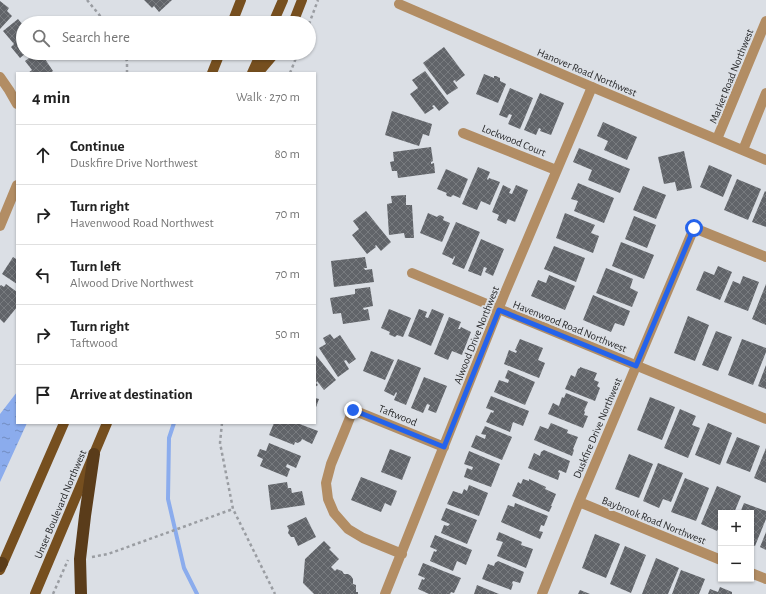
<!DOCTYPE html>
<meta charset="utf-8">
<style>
:root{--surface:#fff;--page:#f2f2f2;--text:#222;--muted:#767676;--line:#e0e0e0}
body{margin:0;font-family:"Alegreya Sans",sans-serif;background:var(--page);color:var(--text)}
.controls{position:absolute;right:12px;bottom:12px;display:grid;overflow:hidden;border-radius:0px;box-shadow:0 1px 3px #0004}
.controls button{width:36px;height:36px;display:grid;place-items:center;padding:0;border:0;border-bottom:1px solid var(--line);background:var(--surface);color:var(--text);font:20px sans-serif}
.stop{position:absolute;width:12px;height:12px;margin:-9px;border:3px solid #2563eb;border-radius:50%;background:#fff}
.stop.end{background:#2563eb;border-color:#fff;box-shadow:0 1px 4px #0008}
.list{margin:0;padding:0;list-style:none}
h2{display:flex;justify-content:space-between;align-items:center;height:52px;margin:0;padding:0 16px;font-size:17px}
h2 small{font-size:13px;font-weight:400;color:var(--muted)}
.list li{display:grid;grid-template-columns:26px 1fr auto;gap:12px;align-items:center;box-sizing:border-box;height:60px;padding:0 16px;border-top:1px solid var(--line)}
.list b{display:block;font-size:15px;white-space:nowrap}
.list p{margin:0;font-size:13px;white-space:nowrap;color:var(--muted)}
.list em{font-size:13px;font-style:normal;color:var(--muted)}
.icon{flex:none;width:22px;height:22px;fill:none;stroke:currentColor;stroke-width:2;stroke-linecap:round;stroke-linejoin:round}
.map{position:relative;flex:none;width:766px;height:594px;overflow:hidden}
.search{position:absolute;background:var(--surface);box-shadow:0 1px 3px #0004;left:16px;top:16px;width:300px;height:44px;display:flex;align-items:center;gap:10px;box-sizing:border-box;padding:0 14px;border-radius:22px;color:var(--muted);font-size:15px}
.panel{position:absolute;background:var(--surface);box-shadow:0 1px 3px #0004;left:16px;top:72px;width:300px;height:352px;border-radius:0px}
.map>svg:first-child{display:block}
.water{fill:url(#water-ripples)}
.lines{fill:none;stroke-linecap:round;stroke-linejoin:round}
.stream{stroke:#8baced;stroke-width:4}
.building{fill:url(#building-cross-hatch)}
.path{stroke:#9a9da2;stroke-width:2.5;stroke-dasharray:3 3;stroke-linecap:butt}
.minor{stroke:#b28d64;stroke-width:10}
.tertiary{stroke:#b28d64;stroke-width:10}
.primary{stroke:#764f1f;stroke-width:10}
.motorway{stroke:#5a3c1a;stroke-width:12}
.route{stroke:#2563eb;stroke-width:5}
.labels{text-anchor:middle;stroke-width:4;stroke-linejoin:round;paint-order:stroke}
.street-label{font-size:11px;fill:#2a2b2d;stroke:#dbdfe5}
</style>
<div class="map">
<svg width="766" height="594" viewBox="0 0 766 594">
<defs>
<pattern id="water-ripples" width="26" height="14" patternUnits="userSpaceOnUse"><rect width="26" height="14" fill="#8baced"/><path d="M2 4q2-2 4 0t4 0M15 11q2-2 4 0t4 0" fill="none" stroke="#728cc0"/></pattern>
<pattern id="building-cross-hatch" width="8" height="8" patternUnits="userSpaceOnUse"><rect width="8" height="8" fill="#616469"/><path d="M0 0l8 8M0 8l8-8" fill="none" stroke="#787b7f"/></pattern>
</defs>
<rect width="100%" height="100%" fill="#dbdfe5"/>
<path class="water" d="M17,392V423H27L0,482V414Z"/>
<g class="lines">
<path class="stream" d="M174,423L169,438L168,499L184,568L197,594"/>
</g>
<path class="building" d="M144,0H172L159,12L154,6L152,8Z
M0,1L9,8L7,11L12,16L0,29Z
M18,19L23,25V53H26L20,58L11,47L14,44L3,31Z
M444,47L465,75L456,82L455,80L453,81L458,88L447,95L423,63Z
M36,53H41L53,71L50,73H28L32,70L25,61Z
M425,71L449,103L439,111L434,105L432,106L434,108L425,114L410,94L418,88L412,80Z
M484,74L494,78V76H496L500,78V81L506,84L498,103L476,94Z
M510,88L533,98L520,129L508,124L512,115L509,114L507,118L499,115Z
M540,93L564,103L551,135L540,131L541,129L539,128L536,135L524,130Z
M392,111L432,124L429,136L423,134L419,146L385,135Z
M603,122L637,137L627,160L604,150L608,141L597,136Z
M431,147L433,161L431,162V164L434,163L435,173L398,178L397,171H392L390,162L394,161L393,152Z
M579,148L630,169L620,193L588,180L592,170L573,162Z
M684,151L692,188L677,191L675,182L664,184L658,157Z
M709,165L732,175L723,197L700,187Z
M478,167L490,172L487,179L488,180L489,178L500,182L490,205L481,201L477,210L462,204Z
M446,169L468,179L460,198L453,195L451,197L447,196L446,194L447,193L437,189Z
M737,179L761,189L748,220L724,210Z
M578,183L614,198L604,223L574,211L578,201L571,199Z
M503,185L511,189L509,193L512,194L516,185L528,190L515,222L508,219L506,224L497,220L499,215L492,212Z
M643,186L666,195L656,219L633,210Z
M765,191L766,192V227L752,222Z
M406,195V205H412L414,238H405L404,233L389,235L387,204L392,203L391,196Z
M366,211L391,242L381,251L376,245L375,246L376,247L367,254L352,235L359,229L353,221Z
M428,213L437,217L438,216L440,215L444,217L443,220L450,223L442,242L420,233Z
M565,213L595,225L591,233L599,236L593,253L556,238Z
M634,216L656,225L647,248L625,239Z
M456,222L480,232L464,269L452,264L455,257L454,256L453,259L442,254Z
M481,239L504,249L493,276L485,272L487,268L484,267L481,276L468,271Z
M621,242L654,255L644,279L612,266Z
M554,246L585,258L576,282L544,269Z
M13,257L16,259L17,258V284L2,274Z
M365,257L367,268H364L365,270L372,269L374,282L334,287L331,261Z
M718,266L732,272L720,300L696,290L704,271L714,275Z
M606,268L633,279L630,288L638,292L632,307L596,293Z
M549,275L575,286L565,310L531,296L538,280L546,283Z
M743,276L759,282L748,311L724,302L733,281L740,284Z
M6,284L17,292V307L4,323L0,319V286L1,285L4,287Z
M766,284V325L752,319Z
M370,287L373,306L363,308L364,310L368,309L370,320L343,324L341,313L333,314L330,298L355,294V289Z
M593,295L630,311L624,326L615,323L611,332L583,320Z
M389,309L411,318L403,337L397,335L395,337L390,335L389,334L390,332L381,328Z
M419,309L427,312L425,317L428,318L432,309L444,314L431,346L408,336Z
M688,316L709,325L695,361L674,353Z
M449,317L461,322L458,329H460L461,327L471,332L462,355L452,351L448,360L434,354Z
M716,331L732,337L718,371L702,365Z
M330,334L334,339L340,335L356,359L349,364L346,360L344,361L349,369L338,377L319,348L326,344L323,338Z
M520,339L543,348L538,360L545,363L539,378L504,364L509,350L516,353L517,351L515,350Z
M742,339L766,348V352L753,385L728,375Z
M371,351L394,360L385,380L363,371Z
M315,354L336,380L324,390L317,381L316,383L318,385L315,387Z
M398,359L421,368L406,405L394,400L397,393L396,392L394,396L384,391Z
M766,365V389L758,386Z
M580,367L597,373L594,380L599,382L597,386L600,388L595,401L565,389L571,375L575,377L578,369L580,368Z
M508,370L535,382L525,405L494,392L499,380L508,383L509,380L505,378Z
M424,377L447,386L436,413L428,410L430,405L427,404L423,413L411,408Z
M566,393L588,402L584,411L585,412L584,415L588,416L583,428L548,414L553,403L559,406L562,397L564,398Z
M491,396L529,411L523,426L513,422L510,432L486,422L491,412L493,413L494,411L486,408Z
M650,397L675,407L662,440L637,430Z
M315,398L319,399L315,410Z
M680,409L696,416L692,425L700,428L688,458L664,448Z
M274,423H297L318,431L312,444L302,439L301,441L298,443L295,442L294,445L269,435Z
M551,423L568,430L567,433L578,437L573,449L574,450L572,456L534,440L540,426L548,429Z
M708,423L732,433L720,465L695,455Z
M485,426L512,437L502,460L471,447L476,435L485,439L486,435L481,434Z
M737,437L760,446L750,472L726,463Z
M269,443L301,456L296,468L287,464L286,467L290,469L287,477L260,466L263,459L257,456L260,449L266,451Z
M766,448V483L754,478Z
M390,449L411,457L402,480L381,472Z
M544,450L570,461L566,473L559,470L558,472L560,473L558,480L528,468L534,453L540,456L541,452Z
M469,451L500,464L491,487L464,477L467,468L472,470L473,467L464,464Z
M629,454L653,464L639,498L615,489Z
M658,463L683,473L671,502L663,499L659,508L643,501Z
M361,477L397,491L391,506L385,503L381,512L351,500Z
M685,478L709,488L696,521L671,512Z
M523,479L529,481V479L546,487L545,489L556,494L551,506H552L549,512L512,496L518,482L521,484Z
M287,482L288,488H291L292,493L302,491L305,505L271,510L268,485Z
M469,485L488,493L479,516L447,504L453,491L462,494L464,489L467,491Z
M717,486L741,496L734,513H721V523L717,531L701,524Z
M515,503L548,516L544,526L541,525L539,531L543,532L540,539L501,522L508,505L514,507Z
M744,503L766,511V519L755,546L751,544V513H740Z
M446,508L477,520L467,544L441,533L444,525L448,526L450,524L441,520Z
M306,517L316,537L298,546L294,537H291L288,533L289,530L287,526Z
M499,532L522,542L521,545L533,549L526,568L497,556L503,542L496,540Z
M766,532V550L760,547Z
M595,534L620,544L606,578L582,568Z
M435,535L472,550L466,565L457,561L453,571L430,561L434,551L436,552L437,550L430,547Z
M324,541L331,548L329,549L339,559L331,567L335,571L337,569L339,570L342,571L344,574H348L351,576L353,579V584L356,585V592H358V594H314L303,583L305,559Z
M625,546L646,555L631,593L610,584Z
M656,558L679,568L668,594H642Z
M498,561L524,572L520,583L513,581L512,583L513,584L511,590L482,579L488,564L494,566L495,563Z
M423,563L461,578L454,593L451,592L450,594H429L418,589L422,579L424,580L425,578L418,575Z
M681,570L705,579L699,594H672Z
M477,585L499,594H474Z
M720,587L732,592V594H708L710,589L718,592Z
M580,590L590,594H578Z"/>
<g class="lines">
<path class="path" d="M87,0L106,23
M309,24L318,0
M123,53L127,61V73
M290,73L298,53
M222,423L220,443L233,509L275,594
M92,557L108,554L233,509
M53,594L68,560"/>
<path class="minor" d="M0,77L9,90L17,104
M463,133L556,170
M0,226L17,185
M412,273L499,309L766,419
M579,502L721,560
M402,554L363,538L348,529L334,513L328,499L326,483L331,464L345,430L353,410L444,447
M751,573L766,579
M385,594L504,295L592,87
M542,594L579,502L694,228L766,257"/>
<path class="tertiary" d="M399,4L592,87L766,160
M717,139L766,21
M743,150L766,93"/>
<path class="primary" d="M232,23L241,0
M273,23L283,0
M293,23L302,0
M212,73L220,53
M252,73L261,53
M258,73L275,53
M0,570L64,423
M35,594L107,423"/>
<path class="motorway" d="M0,566L2,563
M81,594L80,559L85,516L94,454"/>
</g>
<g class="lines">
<path class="route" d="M353,410L444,447L499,310L636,366L694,228"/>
</g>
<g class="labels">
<g class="street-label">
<text transform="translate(587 72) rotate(23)" y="4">Hanover Road Northwest</text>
<text transform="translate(731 76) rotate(-68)" y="4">Market Road Northwest</text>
<text transform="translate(514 140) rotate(22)" y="4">Lockwood Court</text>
<text transform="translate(570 326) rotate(22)" y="4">Havenwood Road Northwest</text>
<text transform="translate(476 335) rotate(-68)" y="4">Alwood Drive Northwest</text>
<text transform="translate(398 415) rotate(22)" y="4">Taftwood</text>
<text transform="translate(597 428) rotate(-67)" y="4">Duskfire Drive Northwest</text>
<text transform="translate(60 504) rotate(-67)" y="4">Unser Boulevard Northwest</text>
<text transform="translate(654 520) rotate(22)" y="4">Baybrook Road Northwest</text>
</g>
</g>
</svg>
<div class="controls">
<button>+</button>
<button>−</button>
</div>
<div class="stop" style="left:694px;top:228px"></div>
<div class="stop end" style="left:353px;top:410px"></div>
<div class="search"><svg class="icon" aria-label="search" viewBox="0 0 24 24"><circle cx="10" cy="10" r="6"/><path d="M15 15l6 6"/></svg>Search here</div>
<section class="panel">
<h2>4 min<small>Walk · 270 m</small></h2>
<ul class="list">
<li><svg class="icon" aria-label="ahead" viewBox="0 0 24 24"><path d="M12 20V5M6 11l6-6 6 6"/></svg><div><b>Continue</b><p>Duskfire Drive Northwest</p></div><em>80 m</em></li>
<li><svg class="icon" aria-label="right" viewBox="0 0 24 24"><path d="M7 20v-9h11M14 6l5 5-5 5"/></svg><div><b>Turn right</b><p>Havenwood Road Northwest</p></div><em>70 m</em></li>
<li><svg class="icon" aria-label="left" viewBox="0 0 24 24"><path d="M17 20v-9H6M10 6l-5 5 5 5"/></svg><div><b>Turn left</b><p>Alwood Drive Northwest</p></div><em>70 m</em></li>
<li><svg class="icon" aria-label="right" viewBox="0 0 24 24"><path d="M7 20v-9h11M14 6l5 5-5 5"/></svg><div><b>Turn right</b><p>Taftwood</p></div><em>50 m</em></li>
<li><svg class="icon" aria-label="arrive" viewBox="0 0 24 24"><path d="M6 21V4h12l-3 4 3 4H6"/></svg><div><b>Arrive at destination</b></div></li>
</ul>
</section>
</div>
